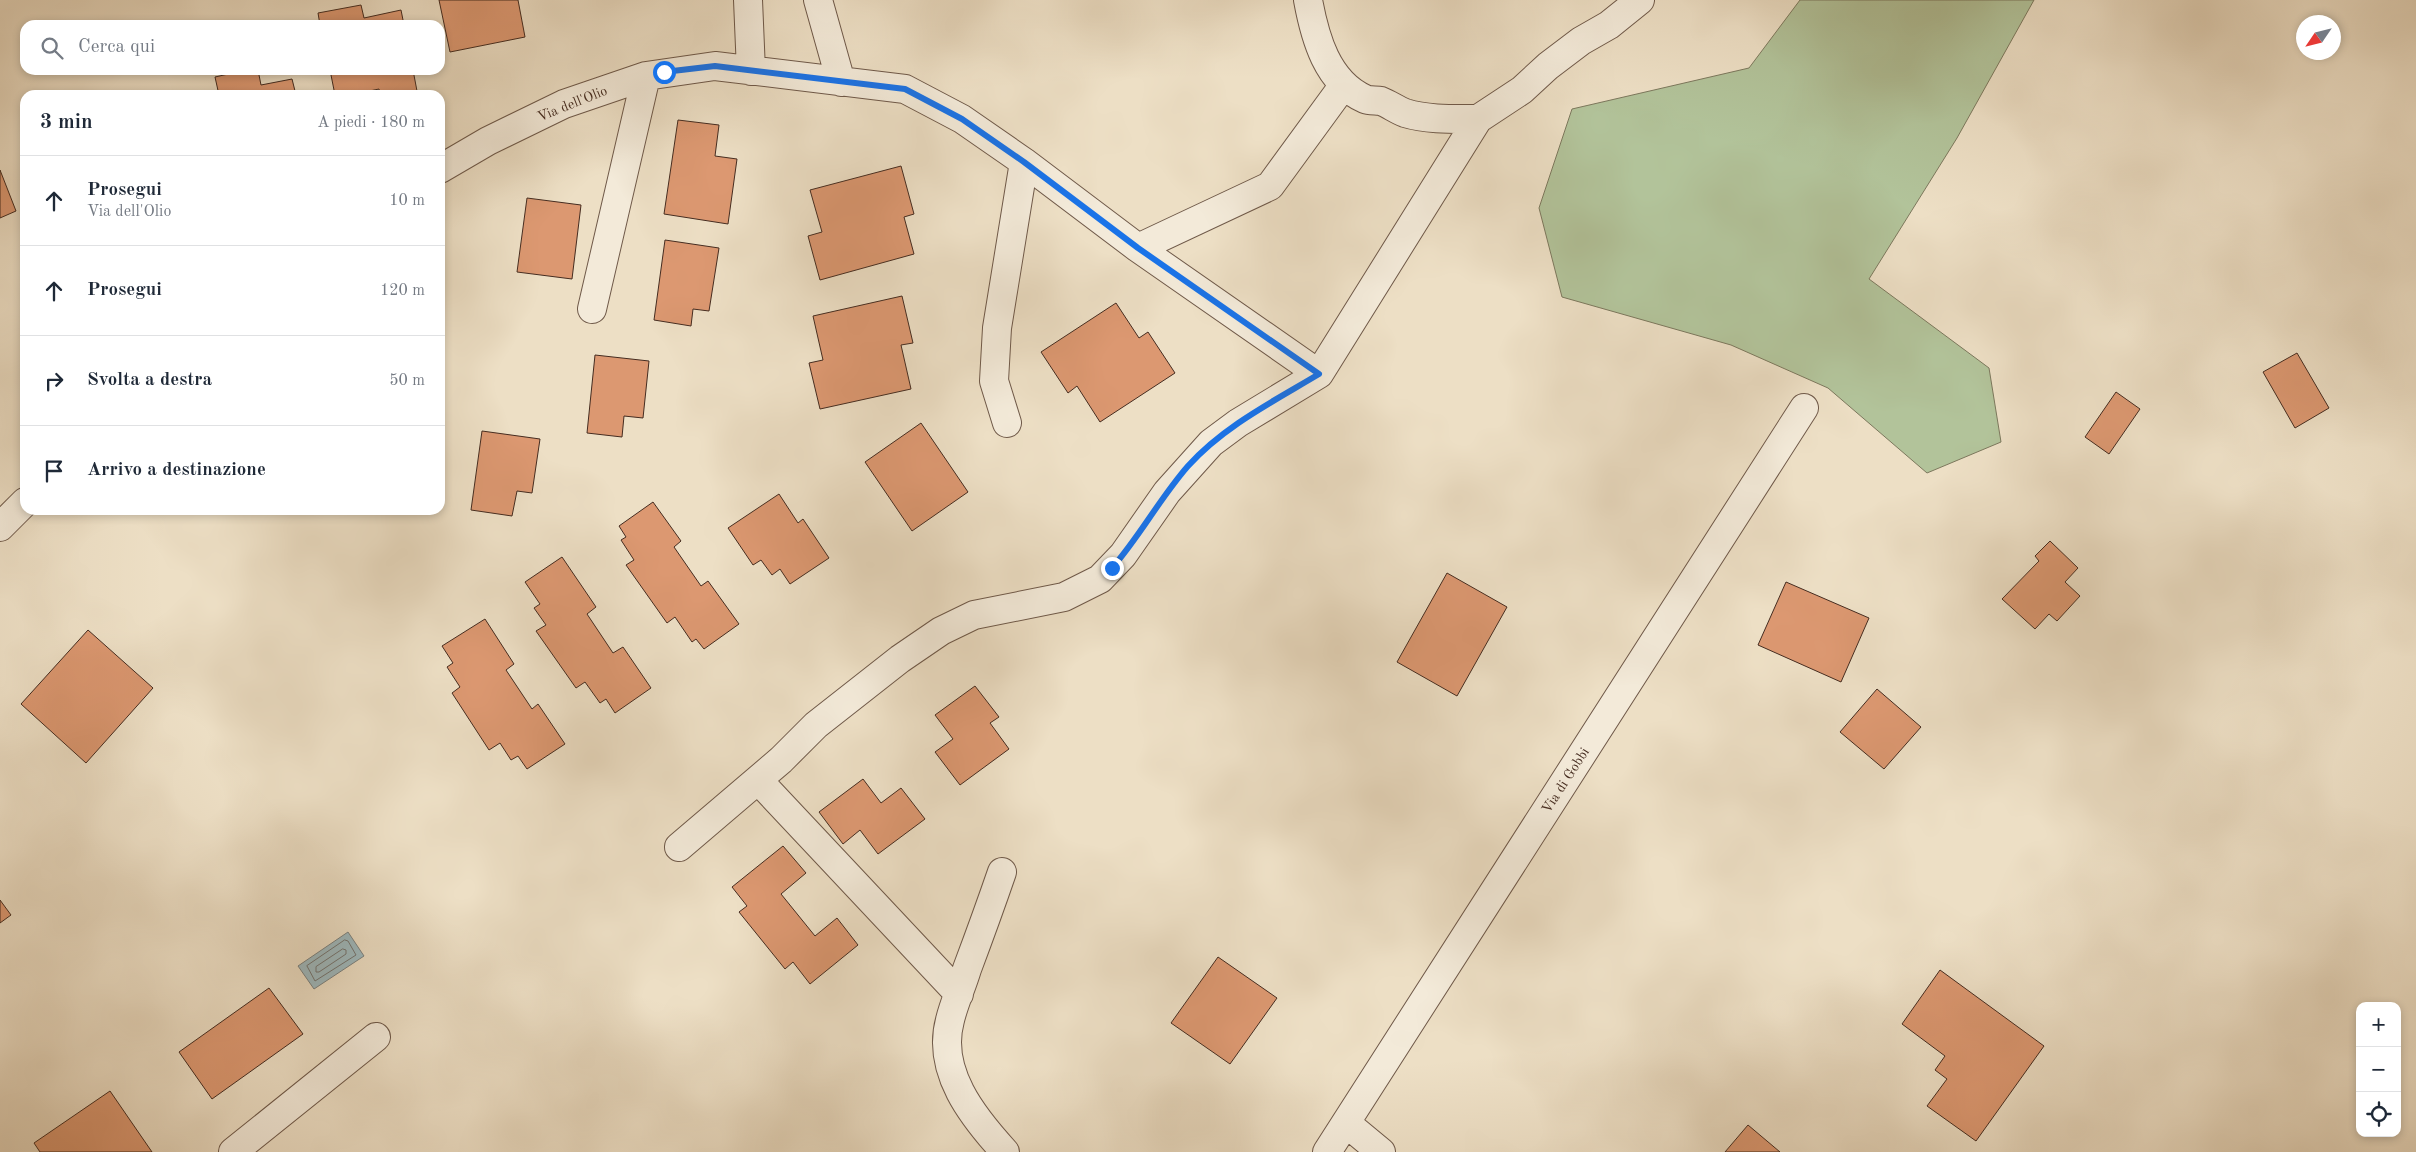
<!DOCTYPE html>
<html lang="it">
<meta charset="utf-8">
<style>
:root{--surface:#fff;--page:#f2f2f3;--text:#1f2937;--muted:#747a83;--line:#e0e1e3}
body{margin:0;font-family:"Old Standard TT",serif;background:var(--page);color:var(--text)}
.controls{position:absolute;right:15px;bottom:15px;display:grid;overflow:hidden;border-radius:10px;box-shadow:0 2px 8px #0003}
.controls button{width:45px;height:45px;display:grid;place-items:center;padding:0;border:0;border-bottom:1px solid var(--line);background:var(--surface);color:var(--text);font:25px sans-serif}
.compass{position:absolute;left:2296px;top:15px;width:45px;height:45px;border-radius:50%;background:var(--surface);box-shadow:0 2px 8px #0003;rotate:235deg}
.stop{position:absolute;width:15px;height:15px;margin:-11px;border:4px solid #1a73e8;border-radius:50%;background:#fff}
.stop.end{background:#1a73e8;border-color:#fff;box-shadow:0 1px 5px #0008}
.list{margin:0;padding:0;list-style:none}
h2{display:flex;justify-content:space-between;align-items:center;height:65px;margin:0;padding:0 20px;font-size:21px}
h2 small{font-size:16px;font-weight:400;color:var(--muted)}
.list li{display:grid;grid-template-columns:32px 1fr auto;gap:15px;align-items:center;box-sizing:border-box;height:90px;padding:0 20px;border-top:1px solid var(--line)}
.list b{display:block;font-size:19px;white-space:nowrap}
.list p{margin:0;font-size:16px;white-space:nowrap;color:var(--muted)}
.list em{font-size:16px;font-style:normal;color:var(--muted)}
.icon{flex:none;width:28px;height:28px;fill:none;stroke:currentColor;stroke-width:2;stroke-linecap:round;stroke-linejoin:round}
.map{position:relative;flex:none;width:2416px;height:1152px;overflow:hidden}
.search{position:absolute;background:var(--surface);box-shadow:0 2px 8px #0003;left:20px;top:20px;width:425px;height:55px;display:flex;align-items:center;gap:12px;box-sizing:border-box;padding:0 18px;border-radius:15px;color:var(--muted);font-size:19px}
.panel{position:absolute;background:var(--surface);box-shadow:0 2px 8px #0003;left:20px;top:90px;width:425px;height:425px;border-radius:15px}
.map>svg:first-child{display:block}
.green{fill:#b2c39a;stroke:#7c785d}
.water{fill:#9ebac0;stroke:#7a8180}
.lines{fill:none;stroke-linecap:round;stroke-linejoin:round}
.shore{stroke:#727370;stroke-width:1}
.building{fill:#dc9871;stroke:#452c20}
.minor-casing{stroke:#6f5949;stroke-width:30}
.minor{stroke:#f3ead9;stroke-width:28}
.route{stroke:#1a73e8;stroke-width:6}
.labels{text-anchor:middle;stroke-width:4;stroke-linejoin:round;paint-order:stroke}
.street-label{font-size:14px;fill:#452c20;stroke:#f3ead9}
</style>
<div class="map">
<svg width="2416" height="1152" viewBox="0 0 2416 1152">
<rect width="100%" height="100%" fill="#eddfc5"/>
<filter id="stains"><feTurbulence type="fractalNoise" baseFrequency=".004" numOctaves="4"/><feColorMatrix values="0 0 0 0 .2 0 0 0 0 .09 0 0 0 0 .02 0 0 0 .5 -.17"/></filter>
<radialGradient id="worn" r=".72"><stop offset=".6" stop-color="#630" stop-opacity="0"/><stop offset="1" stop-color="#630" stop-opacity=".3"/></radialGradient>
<path class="green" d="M1800,0H2034L1957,138L1869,279L1989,368L2001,442L1927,473L1828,388L1731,345L1562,297L1539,208L1572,109L1749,68Z"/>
<path class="water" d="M348,932L364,956L314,989L298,966Z"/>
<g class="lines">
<path class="shore" d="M345,940L348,941L356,955L315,981L307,966Z
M343,949L346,950V954L319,972H316V967Z"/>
</g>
<path class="building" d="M439,0H518L525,37L450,52Z
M361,5L364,18L401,10L404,25H320L318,13Z
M246,70H258L261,85L292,79L296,95H219L215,77Z
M330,70H413L417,91L398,95H380L379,89L351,95H335Z
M678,120L719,125L715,156L737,159L728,224L664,214Z
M901,166L914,214L904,217L914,254L820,280L808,236L822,232L810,190Z
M0,170L16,211L0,218Z
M527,198L581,205L572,279L517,272Z
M665,240L719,248L709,311L693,309L691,326L654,320Z
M902,296L913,343L901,345L911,389L820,409L809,363L823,360L813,316Z
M1116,303L1139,338L1148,332L1175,373L1100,422L1077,386L1068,393L1041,352Z
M2297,353L2329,408L2295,428L2263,372Z
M595,355L649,361L643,418L624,416L622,437L587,433Z
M2116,392L2140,409L2109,454L2085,437Z
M921,423L968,492L912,531L865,462Z
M482,431L540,439L532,493L517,491L512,516L471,510Z
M779,494L798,523L803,519L829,558L790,584L780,569L772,575L761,560L753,565L728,528Z
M653,502L681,541L674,547L701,586L708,581L739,624L704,649L696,639L692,642L675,617L667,623L626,565L634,560L621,540L626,537L619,526Z
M2050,541L2078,568L2065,582L2080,596L2057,621L2049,614L2035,629L2002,599L2039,561L2035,556Z
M562,557L596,607L587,614L613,653L623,647L651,688L615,713L606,699L600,703L585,682L576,688L536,631L546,625L534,608L540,604L525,582Z
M1447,573L1507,607L1457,696L1397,662Z
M1786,582L1869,618L1841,682L1758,645Z
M485,619L514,664L506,670L532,709L538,704L565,744L527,769L518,756L511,760L500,743L489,750L452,693L460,687L447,667L453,663L442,646Z
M88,630L153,688L86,763L21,704Z
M975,686L999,717L990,723L1009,749L960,785L935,752L953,739L935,715Z
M1877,689L1921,727L1884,769L1840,732Z
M863,779L881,803L901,788L925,819L878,854L860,830L843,844L819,812Z
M783,846L806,873L781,894L815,936L837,918L858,945L810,984L793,962L785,969L739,912L747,906L732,887Z
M0,900L11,915L0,923Z
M1218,957L1277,998L1230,1064L1171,1023Z
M1940,970L2044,1046L1976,1141L1927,1106L1947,1079L1935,1070L1945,1056L1902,1024Z
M269,988L303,1034L212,1099L179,1052Z
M110,1091L152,1152H40L34,1143Z
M1748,1125L1780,1152H1725Z"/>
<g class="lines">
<g class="minor-casing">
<path id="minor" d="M748,0L751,71
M818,0L841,82
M1308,0C1315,38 1327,82 1365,99C1370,101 1376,100 1381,101C1389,104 1397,110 1405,113C1428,120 1453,119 1478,119
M440,169L488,141L564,104L646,76L715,66L905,89L962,119L1024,162L1138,248L1270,186L1343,86
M1138,248L1319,374
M592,309L646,76
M1007,423L994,381L997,328L1024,162
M0,527L25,502
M758,780L959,994
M679,847L781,760L816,725L900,659L941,631L974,615L1064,597L1100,579L1123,555L1167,492L1211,443L1238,423L1319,374L1478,119L1522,90L1548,66L1581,41L1609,25L1640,0
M1002,872C991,904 979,937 967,969C962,986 954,1003 950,1020C936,1071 973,1117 1005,1152
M1346,1123L1381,1152
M233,1152L376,1037
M1327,1152L1804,408"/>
</g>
<use href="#minor" class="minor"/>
</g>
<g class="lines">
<path class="route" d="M664,72L715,66L905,89L962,119L1024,162L1138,248L1319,374C1274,401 1224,426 1188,466C1160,498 1140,536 1112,568"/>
</g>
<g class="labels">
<g class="street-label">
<text transform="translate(572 103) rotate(-22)" y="5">Via dell'Olio</text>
<text transform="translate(1565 780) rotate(-57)" y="5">Via di Gobbi</text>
</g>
</g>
<rect width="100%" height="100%" filter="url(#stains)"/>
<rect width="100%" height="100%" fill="url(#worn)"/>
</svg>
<div class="controls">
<button>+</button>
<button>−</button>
<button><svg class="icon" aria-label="locate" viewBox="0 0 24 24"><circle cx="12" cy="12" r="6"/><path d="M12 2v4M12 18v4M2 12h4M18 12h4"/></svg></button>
</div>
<svg class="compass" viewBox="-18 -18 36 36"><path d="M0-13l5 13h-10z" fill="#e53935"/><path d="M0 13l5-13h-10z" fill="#747a83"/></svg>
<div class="stop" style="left:664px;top:72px"></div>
<div class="stop end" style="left:1112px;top:568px"></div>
<div class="search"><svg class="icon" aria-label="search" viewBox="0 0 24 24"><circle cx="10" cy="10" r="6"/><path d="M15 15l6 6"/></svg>Cerca qui</div>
<section class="panel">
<h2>3 min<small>A piedi · 180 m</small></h2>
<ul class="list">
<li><svg class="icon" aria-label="ahead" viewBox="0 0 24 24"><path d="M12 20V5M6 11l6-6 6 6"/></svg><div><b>Prosegui</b><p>Via dell'Olio</p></div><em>10 m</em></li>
<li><svg class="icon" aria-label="ahead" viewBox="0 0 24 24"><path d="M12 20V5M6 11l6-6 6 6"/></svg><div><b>Prosegui</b></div><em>120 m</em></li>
<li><svg class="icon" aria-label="right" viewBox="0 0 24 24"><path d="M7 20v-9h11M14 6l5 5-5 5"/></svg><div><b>Svolta a destra</b></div><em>50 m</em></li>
<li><svg class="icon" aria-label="arrive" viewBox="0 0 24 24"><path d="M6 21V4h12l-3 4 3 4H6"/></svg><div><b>Arrivo a destinazione</b></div></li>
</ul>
</section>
</div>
